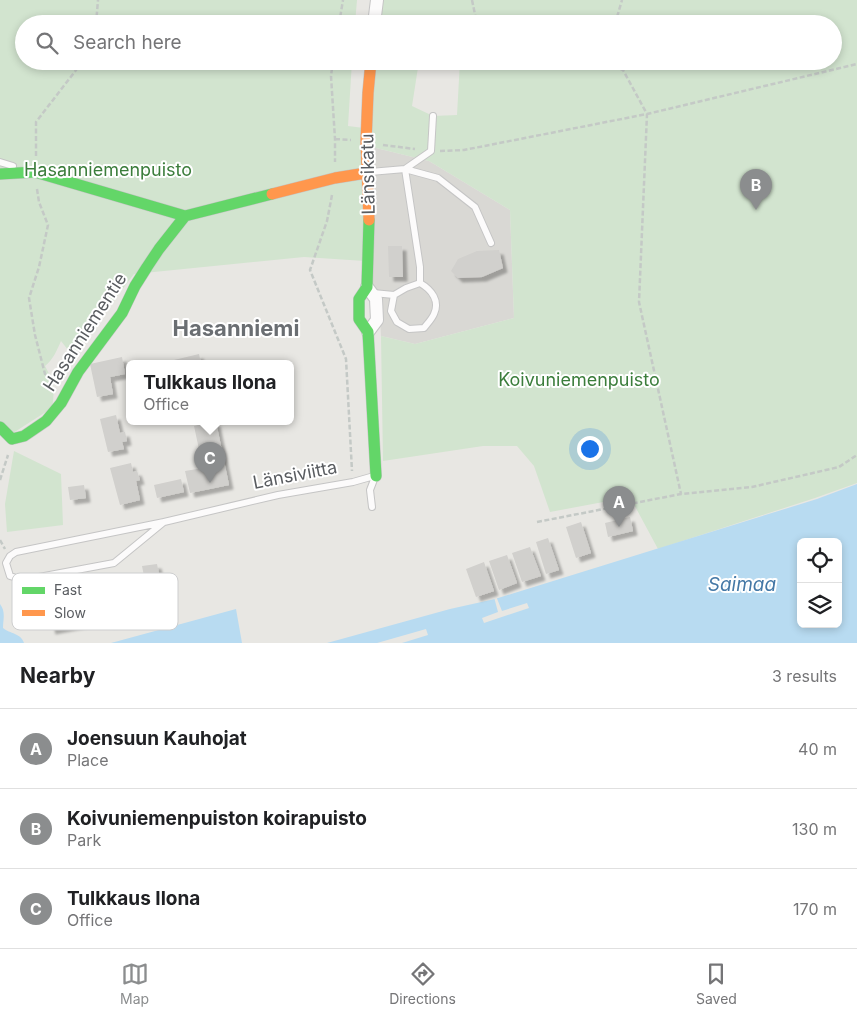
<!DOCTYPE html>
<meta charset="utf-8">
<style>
:root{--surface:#fff;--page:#f6f6f6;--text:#202124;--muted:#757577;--line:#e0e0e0;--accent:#8b8d8e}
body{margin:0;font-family:Inter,sans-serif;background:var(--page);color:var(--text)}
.controls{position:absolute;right:15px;bottom:15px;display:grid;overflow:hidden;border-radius:8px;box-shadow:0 2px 8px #0003}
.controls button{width:45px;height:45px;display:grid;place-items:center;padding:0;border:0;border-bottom:1px solid var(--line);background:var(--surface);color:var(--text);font:25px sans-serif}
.you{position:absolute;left:589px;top:448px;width:18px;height:18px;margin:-12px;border:4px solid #fff;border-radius:50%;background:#1a73e8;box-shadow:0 0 0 8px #1a73e833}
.badge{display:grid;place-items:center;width:32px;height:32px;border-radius:50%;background:var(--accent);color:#fff;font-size:16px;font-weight:700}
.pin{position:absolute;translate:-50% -41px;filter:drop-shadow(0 1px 2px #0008)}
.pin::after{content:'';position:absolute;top:26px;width:18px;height:15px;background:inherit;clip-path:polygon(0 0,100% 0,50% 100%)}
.popup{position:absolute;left:126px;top:360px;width:168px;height:65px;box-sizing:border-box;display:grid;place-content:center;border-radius:8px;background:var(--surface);filter:drop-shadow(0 1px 4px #0005);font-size:16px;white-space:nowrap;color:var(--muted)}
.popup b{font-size:19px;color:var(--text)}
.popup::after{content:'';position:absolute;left:50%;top:100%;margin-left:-10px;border:10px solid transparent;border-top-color:var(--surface)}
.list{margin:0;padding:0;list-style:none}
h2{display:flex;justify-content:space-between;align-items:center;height:65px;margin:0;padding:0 20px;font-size:21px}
h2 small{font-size:16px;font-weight:400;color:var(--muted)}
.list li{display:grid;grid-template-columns:32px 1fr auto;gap:15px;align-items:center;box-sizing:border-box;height:80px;padding:0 20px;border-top:1px solid var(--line)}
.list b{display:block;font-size:19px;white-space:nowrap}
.list p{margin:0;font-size:16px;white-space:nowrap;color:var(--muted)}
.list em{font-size:16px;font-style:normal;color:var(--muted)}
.icon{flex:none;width:28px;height:28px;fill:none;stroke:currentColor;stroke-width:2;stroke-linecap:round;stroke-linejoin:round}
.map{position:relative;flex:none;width:857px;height:643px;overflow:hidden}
.search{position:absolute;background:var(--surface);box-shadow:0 2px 8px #0003;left:15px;right:15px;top:15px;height:55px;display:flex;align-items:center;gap:12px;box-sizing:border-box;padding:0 18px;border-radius:28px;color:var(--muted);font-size:19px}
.sheet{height:305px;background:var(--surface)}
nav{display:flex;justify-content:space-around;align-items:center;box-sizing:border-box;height:70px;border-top:1px solid var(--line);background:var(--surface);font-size:14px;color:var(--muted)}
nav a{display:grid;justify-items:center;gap:2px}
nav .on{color:var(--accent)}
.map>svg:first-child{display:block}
.industrial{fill:#d9d8d4}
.green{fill:#d2e4cf}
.water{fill:#b8dbf1;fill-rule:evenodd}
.pier{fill:#e8e7e3}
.building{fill:#d1d0cd;filter:url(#shadow)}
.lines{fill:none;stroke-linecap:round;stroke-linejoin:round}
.lane-casing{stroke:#c5c5c5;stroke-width:8}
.street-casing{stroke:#c5c5c5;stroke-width:14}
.fast-casing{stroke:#c5c5c5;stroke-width:12}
.slow-casing{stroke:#c5c5c5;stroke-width:12}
.path{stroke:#c4c9c6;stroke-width:2.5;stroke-dasharray:5 2.5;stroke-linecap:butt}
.lane{stroke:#fcfbfb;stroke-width:6}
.street{stroke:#fcfbfb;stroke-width:12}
.fast{stroke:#63d668;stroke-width:11}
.slow{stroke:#ff974d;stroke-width:11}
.labels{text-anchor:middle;stroke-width:4;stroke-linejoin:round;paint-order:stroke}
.park-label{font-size:18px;fill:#3b7d3b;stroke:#fff}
.street-label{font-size:18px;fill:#595c60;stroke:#fff}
.water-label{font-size:19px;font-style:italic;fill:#4478a6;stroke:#fff}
.district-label{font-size:22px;font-weight:bold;fill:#6a6e72;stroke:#fff}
.key{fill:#fff;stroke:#cdcecf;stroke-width:1}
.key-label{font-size:14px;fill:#595c60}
</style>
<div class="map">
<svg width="857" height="643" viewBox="0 0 857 643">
<defs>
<filter id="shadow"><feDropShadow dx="4.5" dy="4.5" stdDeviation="1" flood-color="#0004"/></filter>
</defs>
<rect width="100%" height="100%" fill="#e8e7e3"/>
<path class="industrial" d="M368,146L429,161L510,210L514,318L415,344L381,336L379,298L370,284Z"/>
<path class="green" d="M0,0H357L355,24H24V61H352L348,126L364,128L365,261L304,257L134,274L72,355L61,341C57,350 53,360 45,366C54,382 55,390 52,408L13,433L0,421Z
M380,0H857V483L815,498L658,549L630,497L550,512L534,466L517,446H483L383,461L381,336L415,344L514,318L510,210L429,161L368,146L374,61H419L412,106L433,116L457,115L460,61H833V24H377Z
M14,451L61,474L63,525L7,532L5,504Z"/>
<path class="water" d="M857,484V643H327L450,609L495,599L817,499ZM801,542H838V624H801Z
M0,604C6,612 3,619 3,628C10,634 21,633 24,643H0Z
M236,609L242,643H111Z"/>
<path class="pier" d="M496,596L502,611L527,603L529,608L484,623L482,618L498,612L494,597Z
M426,629L428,635L402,643H377Z"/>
<path class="building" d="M388,246H402L403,277H389Z
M499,250L503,268L482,277L458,278L451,271L458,259L477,251Z
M199,354L201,364H175L174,360Z
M122,357L125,374L110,377L113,394L97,397L90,364Z
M116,415L120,433L125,432L127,441L122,442L124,449L108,452L100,419Z
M197,422H216L229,485L190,493L185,471L203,468L194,426L198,425Z
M131,463L133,472L137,471L140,480L136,481L140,500L120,505L110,468Z
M181,479L184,492L157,498L154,485Z
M84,485L86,498L70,500L68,487Z
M630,517L633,531L608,537L605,523Z
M581,522L591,553L576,558L566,527Z
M548,538L559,570L546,574L536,542Z
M530,547L541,576L522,582L512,553Z
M507,555L517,583L499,590L489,561Z
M484,562L494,591L476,597L466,569Z
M157,564L159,574L144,576L142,566Z
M85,580L93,622L51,630L44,598L64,594L62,585Z
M130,589L136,618L109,624L103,595Z"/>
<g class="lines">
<g class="lane-casing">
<path id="lane" d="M0,162L13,166
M405,169L420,267V283L406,288L394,295L391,311L397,322L409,329L424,328C427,324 432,319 434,314C440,301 432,290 420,283
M405,169L431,151L433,116
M370,172L405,169L438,178L475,207L491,243
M373,293L394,295
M372,507L370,490L375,477
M164,522L16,552L10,556L6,563L10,576L23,580L114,563L164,522L278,495L353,482L374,476"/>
</g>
<g class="street-casing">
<path id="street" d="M374,24L377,0
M367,287L376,299L377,320L368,332"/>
</g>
<g class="fast-casing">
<path id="fast" d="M0,174L35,172L185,216
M369,220L367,287L359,299V319L368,332L376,476
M0,427L12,439L24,436L46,421L61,403L78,372L122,313L135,286L147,267L159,249L185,216L272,194"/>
</g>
<g class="slow-casing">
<path id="slow" d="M272,194L335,178L366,173
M369,220L366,142L368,93L371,61"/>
</g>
<path class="path" d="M472,0L477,24
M96,24L98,0
M339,24L343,0
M615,24L622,0
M333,61L331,76L335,139V162
M599,61L623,70L647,114L639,302L681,494
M621,61L623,70
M335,139L351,140
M383,145L415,149
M440,151L464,150L647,114L857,64
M36,156V122L83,61
M37,189L39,202L48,225L39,267L29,298L35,335L45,374L54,380
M332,195L327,221L310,270L346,359L352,471
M0,480L8,455
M537,522L681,494L752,487L839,467L857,455
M0,540L5,549"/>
<use href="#lane" class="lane"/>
<use href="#street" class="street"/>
<use href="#fast" class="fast"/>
<use href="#slow" class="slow"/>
</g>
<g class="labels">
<g class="park-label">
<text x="108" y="176">Hasanniemenpuisto</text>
<text x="579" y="386">Koivuniemenpuisto</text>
</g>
<g class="street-label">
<text transform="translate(368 174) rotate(-91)" y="6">Länsikatu</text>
<text transform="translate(85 332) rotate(-57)" y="6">Hasanniementie</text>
<text transform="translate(295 475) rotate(-11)" y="6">Länsiviitta</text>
</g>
<g class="water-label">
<text x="742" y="591">Saimaa</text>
</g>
<g class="district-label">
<text x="236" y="336">Hasanniemi</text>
</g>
</g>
<rect x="12" y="573" width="166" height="57" rx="8" class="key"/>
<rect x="22" y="587" width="23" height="7" fill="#63d668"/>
<rect x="22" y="610" width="23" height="6" fill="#ff974d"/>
<g class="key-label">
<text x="54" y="595">Fast</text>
<text x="54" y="618">Slow</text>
</g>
</svg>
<div class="controls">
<button><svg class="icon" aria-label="locate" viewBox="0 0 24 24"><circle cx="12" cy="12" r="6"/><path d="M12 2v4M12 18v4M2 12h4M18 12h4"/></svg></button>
<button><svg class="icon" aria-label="layers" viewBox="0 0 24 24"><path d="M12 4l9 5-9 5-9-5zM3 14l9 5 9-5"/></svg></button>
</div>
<div class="you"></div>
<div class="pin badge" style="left:619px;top:527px">A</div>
<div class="pin badge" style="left:756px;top:210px">B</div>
<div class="pin badge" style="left:210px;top:483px">C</div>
<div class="popup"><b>Tulkkaus Ilona</b>Office</div>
<div class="search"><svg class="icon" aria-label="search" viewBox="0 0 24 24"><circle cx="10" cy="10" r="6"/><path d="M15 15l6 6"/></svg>Search here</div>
</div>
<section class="sheet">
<h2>Nearby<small>3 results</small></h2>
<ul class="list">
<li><span class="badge">A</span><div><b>Joensuun Kauhojat</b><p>Place</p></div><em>40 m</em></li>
<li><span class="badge">B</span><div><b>Koivuniemenpuiston koirapuisto</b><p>Park</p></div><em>130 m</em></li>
<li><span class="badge">C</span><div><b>Tulkkaus Ilona</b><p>Office</p></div><em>170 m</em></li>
</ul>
</section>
<nav>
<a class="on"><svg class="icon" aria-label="map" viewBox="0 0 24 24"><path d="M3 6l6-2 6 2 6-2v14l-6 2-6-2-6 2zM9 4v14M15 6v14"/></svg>Map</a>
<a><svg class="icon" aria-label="directions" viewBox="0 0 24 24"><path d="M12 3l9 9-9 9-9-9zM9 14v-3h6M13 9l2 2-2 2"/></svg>Directions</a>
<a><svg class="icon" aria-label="saved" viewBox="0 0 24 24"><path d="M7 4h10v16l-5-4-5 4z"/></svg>Saved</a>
</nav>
